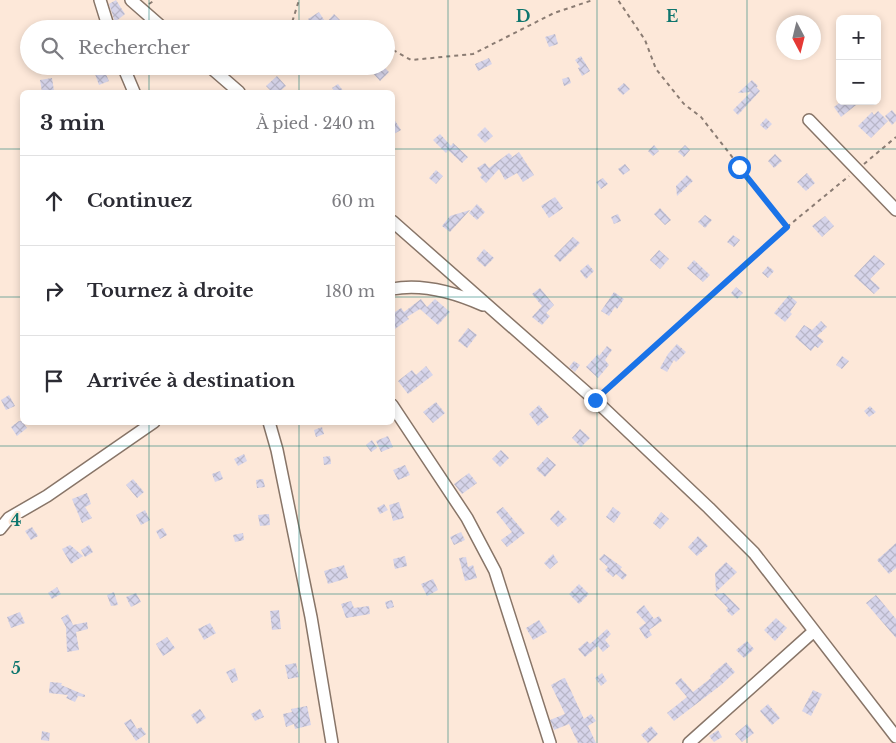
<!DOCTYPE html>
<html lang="fr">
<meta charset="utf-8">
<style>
:root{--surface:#fff;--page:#f7f7f7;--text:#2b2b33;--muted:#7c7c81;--line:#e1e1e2}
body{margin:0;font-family:"Libre Baskerville",serif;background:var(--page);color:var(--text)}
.controls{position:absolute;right:15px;top:15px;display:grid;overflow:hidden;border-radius:8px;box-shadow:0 2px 8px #0003}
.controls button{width:45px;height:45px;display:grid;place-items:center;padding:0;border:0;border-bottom:1px solid var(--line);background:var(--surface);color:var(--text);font:25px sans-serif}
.compass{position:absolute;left:776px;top:15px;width:45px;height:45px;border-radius:50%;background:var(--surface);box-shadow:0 2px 8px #0003;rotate:173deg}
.stop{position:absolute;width:15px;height:15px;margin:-11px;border:4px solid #1a73e8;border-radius:50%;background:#fff}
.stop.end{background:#1a73e8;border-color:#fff;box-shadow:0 1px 5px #0008}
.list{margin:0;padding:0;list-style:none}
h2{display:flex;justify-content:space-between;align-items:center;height:65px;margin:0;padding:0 20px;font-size:21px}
h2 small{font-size:16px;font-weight:400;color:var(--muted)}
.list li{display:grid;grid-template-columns:32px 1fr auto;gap:15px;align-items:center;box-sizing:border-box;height:90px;padding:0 20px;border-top:1px solid var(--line)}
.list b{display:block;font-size:19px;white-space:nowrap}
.list em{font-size:16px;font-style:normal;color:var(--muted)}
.icon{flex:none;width:28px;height:28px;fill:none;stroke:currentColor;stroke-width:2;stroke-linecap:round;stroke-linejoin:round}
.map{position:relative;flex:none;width:896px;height:743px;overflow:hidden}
.search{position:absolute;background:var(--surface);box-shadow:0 2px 8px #0003;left:20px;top:20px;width:375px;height:55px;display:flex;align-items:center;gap:12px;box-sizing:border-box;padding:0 18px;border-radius:28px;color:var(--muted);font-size:19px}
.panel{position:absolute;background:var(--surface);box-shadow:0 2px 8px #0003;left:20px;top:90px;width:375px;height:335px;border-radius:8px}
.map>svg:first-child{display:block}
.building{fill:url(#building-cross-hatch)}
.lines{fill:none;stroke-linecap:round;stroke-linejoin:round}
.minor-casing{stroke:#887568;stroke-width:14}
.path{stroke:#8b7c73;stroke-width:2;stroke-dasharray:4 4;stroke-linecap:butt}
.minor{stroke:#fff;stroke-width:11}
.route{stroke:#1a73e8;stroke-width:6}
.grid{fill:none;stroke:#0f766e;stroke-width:1;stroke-opacity:0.55}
.grid-label{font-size:16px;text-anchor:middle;font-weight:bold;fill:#0f766e;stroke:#fde8d9;stroke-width:4.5;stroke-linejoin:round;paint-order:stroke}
</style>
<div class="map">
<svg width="896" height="743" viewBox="0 0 896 743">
<defs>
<pattern id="building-cross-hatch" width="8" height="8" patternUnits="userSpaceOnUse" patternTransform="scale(1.25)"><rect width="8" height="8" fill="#d6d4ea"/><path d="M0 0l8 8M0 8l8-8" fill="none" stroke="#b8b6c8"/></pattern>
</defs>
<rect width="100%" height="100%" fill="#fde8d9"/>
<path class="building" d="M116,0L125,14L115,22L109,4Z
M319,12L326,23L334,14L349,29H314L308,19Z
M555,34L558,44L549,47L545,37Z
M581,56L590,71L582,76L578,68L580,67L575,60Z
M489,58L492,64L478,71L475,64Z
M376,66H383L389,72L380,81L371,71Z
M104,70L109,81L99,85L95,74Z
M277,76L286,86L279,92H272L266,86Z
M569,77L571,83L564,86L562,79Z
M52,78L54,91L42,92L40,80Z
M752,80L758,86L751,92L738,93Z
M624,83L630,89L623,95L617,89Z
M338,84L344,92H335L332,88Z
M756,87L760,91L738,115L733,110Z
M842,101H861L841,117L834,107Z
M892,110L896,115V121L892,125L885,116Z
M878,111L888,121L871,138L858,126L872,112L874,115Z
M392,116L401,130L392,135Z
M766,118L772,124L766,130L760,125Z
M485,127L493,136L485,143L477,135Z
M440,134L451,146L453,143L468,157L462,163L448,150L446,153L433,140Z
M654,145L659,151L653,156L648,151Z
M685,145L690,150L684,157L678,152Z
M519,152L534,175L523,182L517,173L505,180L499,169L486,183L480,177L482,175L477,168L485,163L489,168L509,153L512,156L511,158Z
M775,154L782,161L774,168L768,161Z
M625,164L630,170L623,175L618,169Z
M436,170L443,176L436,184L429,178Z
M807,173L815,183L806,191L797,182Z
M687,175L693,181L677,196L676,186Z
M603,178L608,184L601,189L596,182Z
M555,197L563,208L549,218L541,206Z
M477,204L485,212L477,220L469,213Z
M660,208L671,220L665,225L654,214Z
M470,210L450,232L442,226L450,216Z
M618,214L621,221L614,224L611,217Z
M705,215L712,220L705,228L698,222Z
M825,216L834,226L822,237L812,226Z
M733,235L740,240L734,247L727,242Z
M573,237L580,243L560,262L554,256Z
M484,249L494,258L485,267L476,259Z
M659,250L669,259L660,269L650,260Z
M874,255L885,264L870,279L880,288L874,294L854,276Z
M694,260L710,275L703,282L687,268Z
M588,264L594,271L586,279L580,271Z
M768,266L774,271L768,278L762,273Z
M736,287L743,293L737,299L731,293Z
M540,288L554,305L546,313L550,316L542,325L532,317L542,306L532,294Z
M614,292L624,299L617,309L615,307L609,316L601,311Z
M789,295L797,302L790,312L792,314L785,322L774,313Z
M421,299L427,307L435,299L450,312L438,325L420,309L407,317L409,319L392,331V314L401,308L404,312Z
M821,321L827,327L817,336L824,341L818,348L815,346L811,351L795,337L804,325L812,330Z
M468,328L477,335L467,348L458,341Z
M677,344L686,352L676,362L674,360L667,372L660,368L668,354Z
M607,346L612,350L605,360L609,365L598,378L586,367L598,354L599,356Z
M842,356L849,361L842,369L836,365Z
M574,361L580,365L575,372L569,367Z
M426,366L433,375L408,394L398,381L412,370L416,375Z
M9,395L15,406L6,410L1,400Z
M436,402L445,413L433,423L423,412Z
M539,405L549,417L538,426L529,414Z
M870,406L876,412L869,417L864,411Z
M19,421H22L27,428L17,436L11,427Z
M322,427L324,434L316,437L314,430Z
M580,429L590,438L581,447L572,438Z
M388,436L393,447L381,452L376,441Z
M372,440L377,448L371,452L366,445Z
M501,450L509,458L500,467L492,459Z
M244,454L247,461L238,466L234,459Z
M330,456L331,464L324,465L323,457Z
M547,457L556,465L545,477L536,469Z
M405,465L410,475L398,480L393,470Z
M220,471L223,479L215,482L212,474Z
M469,473L477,483L462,494L454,484Z
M133,479L144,492L137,498L126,485Z
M263,479L265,487L257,488L256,480Z
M87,493L91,504L85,507L92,518L82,523L72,499Z
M399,502L404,518L393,521L389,505Z
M384,504L388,510L380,514L377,508Z
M503,507L525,533L507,547L501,540L512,532L496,512Z
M613,507L621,513L614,523L606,517Z
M145,510L150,520L141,525L136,515Z
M558,510L567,519L558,527L550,519Z
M661,512L669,519L660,529L653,523Z
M269,514L270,525L260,526L258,515Z
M32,527L38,536L31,540L25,531Z
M163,528L167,535L160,539L156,531Z
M461,532L465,540L454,545L450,537Z
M243,533L244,540L235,542L233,535Z
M698,536L708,546L697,556L688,547Z
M896,543V568L889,574L877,560Z
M70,545L83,556L71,564L62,549Z
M89,545L93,552L85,557L81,550Z
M553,554L558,562L550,569L544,563Z
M604,554L622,567L620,569L627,575L623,580L616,574L613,577L605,570L608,567L599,559Z
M405,556L407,566L395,569L393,559Z
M466,557L468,567L473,565L477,578L465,581L459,558Z
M726,562L737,572L716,592L715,573Z
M344,565L348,578L328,584L324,571Z
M433,579L438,590L427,596L421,584Z
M579,584L589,594L579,604L569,594Z
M57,587L61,594L52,599L48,593Z
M114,592L118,605L111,606L107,595Z
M136,593L141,602L131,607L126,597Z
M724,593L740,609L732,616L726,610L728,608L714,594Z
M876,595L896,619V638L866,603Z
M392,600L394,607L387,609L385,602Z
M351,601L354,608L369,606L370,614L346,618L341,604Z
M644,605L654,619L659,616L662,621L649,630L652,635L646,639L639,628L646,623L636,612Z
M279,610L281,629L272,630L270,611Z
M20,612L25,623L11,628L7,617Z
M68,614L73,625L87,622L88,629L76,632L79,650L67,652L66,627L61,618Z
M776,618L787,628L775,641L764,630Z
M539,620L547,632L533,640L526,628Z
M210,623L216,633L204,640L198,629Z
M607,629L611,634L605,640L610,646L603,652L598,646L585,657L578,649L587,641L590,644Z
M167,637L175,648L163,656L156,644Z
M747,641L754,649L744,658L736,650Z
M726,662L735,672L721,685L674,721L667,713L687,697L675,683L681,678L693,692L711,678L710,676Z
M296,663L299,677L288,679L285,665Z
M235,668L238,680L232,683L226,672Z
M602,673L607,681L601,686L595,678Z
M564,678H565L584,719L591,714L596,721L588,726L596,743H578L569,724L554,730L550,720L565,714L551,685Z
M50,682L62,683L61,685L85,695V697L78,696L75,702L66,698L68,695L49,693Z
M813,690L822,694L811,716L802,711Z
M768,704L780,718L772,725L760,711Z
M307,706L311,725L295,729L294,724L286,727L283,714L292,712L291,709Z
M200,709L206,718L197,724L191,715Z
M260,709L264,717L255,721L251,714Z
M131,719L137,729L141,727L146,734L136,741L124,723Z
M747,724L754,733L742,742L735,734Z
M651,726L658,734L648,743L641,735Z
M718,730L722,737L714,742L709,736Z
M42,731L50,733L49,741L41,740Z"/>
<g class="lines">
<g class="minor-casing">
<path id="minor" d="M100,0L109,29
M131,0L164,29
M123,66L134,92
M209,66L239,92
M809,120L896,210
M392,221L595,400L709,508L754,553L896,737
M392,289C423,283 456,293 483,305
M392,405L467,518L495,571L550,743
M269,422L277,450L311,617L332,743
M0,529L9,518L47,496L154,422
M689,743L814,631"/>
</g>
<path class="path" d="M149,4L155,0
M290,29L299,0
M393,50L411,60L473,54L554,13L593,0
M864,164L896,137
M787,227L849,176
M603,393L787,227L701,117L684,104L656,69L645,40L618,0"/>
<use href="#minor" class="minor"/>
</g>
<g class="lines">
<path class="route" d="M595,400L787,227L739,167"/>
</g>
<path class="grid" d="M149,0V29M299,0V29M448,0V743M597,0V743M747,0V743M149,66V92M299,66V92M0,149H22M392,149H896M0,297H22M392,297H896M149,422V743M299,422V743M0,446H896M0,594H896"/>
<g class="grid-label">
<text x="523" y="22">D</text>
<text x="672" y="22">E</text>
<text x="16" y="526">4</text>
<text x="16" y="674">5</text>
</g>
</svg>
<div class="controls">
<button>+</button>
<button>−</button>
</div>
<svg class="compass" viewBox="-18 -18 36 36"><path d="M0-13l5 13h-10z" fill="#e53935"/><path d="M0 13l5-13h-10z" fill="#7c7c81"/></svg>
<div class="stop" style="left:739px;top:167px"></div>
<div class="stop end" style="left:595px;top:400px"></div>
<div class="search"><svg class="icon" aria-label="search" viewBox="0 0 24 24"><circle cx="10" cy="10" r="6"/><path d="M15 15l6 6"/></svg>Rechercher</div>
<section class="panel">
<h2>3 min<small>À pied · 240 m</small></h2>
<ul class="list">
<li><svg class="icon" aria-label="ahead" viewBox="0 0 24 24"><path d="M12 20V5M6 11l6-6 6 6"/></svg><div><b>Continuez</b></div><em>60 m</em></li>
<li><svg class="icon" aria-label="right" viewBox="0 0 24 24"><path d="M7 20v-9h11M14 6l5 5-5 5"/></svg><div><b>Tournez à droite</b></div><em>180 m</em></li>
<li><svg class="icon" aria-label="arrive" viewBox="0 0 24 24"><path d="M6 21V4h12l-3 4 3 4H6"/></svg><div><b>Arrivée à destination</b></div></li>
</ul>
</section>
</div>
